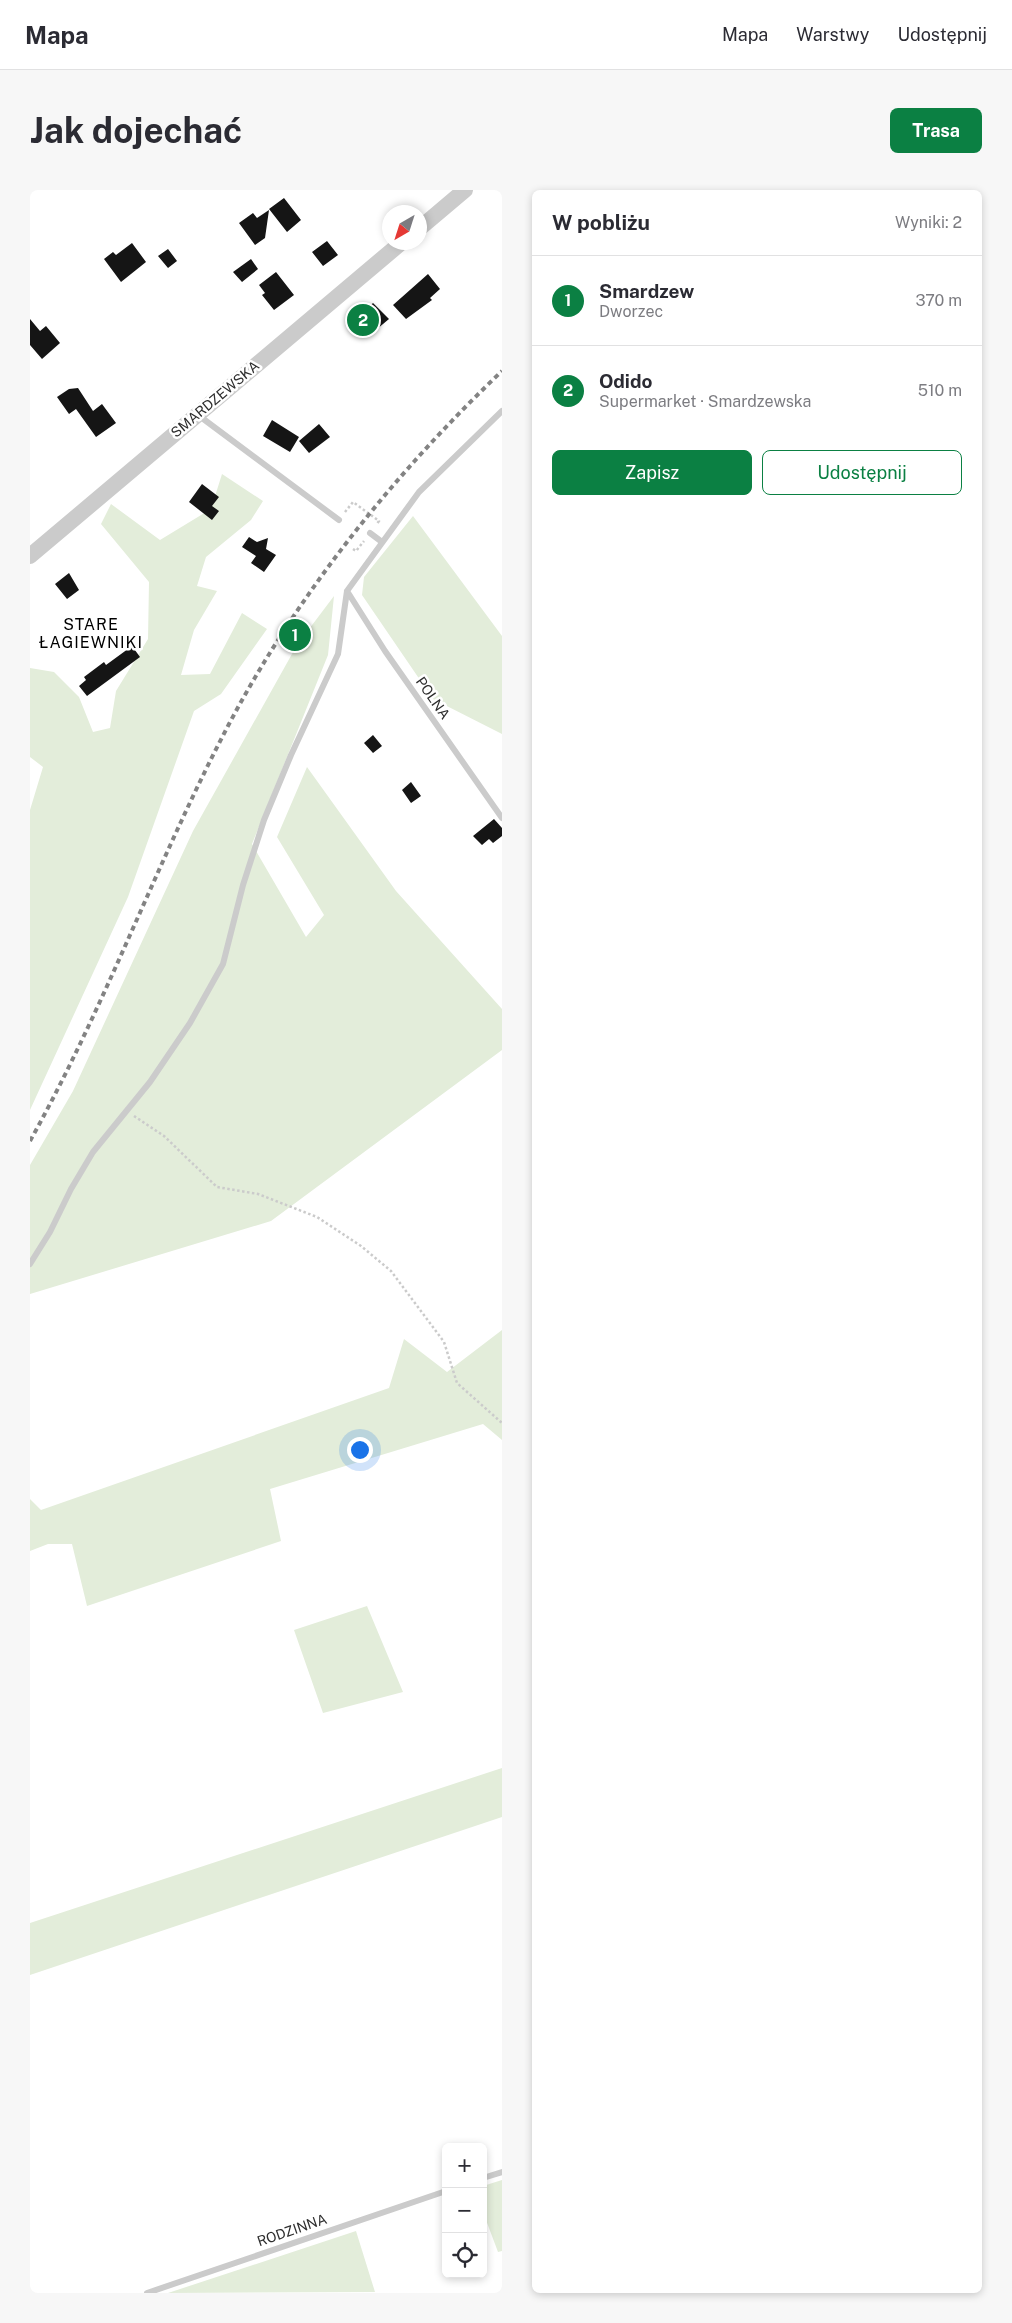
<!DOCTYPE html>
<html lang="pl">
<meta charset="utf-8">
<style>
:root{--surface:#fff;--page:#f7f7f7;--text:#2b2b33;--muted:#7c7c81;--line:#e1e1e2;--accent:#0b8043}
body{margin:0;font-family:"Public Sans",sans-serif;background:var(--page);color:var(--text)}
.controls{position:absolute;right:15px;bottom:15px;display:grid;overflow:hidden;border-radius:8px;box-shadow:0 2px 8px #0003}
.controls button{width:45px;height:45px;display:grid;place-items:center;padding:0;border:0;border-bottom:1px solid var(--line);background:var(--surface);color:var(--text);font:25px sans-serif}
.compass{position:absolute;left:352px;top:15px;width:45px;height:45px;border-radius:50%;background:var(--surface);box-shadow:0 2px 8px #0003;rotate:219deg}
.you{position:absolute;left:329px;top:1259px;width:18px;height:18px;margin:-12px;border:4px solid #fff;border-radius:50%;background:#1a73e8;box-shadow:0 0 0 8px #1a73e833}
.badge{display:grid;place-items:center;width:32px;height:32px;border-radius:50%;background:var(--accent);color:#fff;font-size:16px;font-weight:700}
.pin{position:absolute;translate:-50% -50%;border:2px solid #fff;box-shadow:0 1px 5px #0006}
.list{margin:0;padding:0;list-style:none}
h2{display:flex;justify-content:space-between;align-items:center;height:65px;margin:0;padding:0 20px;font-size:21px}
h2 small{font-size:16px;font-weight:400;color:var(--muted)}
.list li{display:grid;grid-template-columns:32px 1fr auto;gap:15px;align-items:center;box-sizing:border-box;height:90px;padding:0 20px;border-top:1px solid var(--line)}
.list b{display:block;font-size:19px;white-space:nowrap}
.list p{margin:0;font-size:16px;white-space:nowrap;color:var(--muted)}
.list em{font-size:16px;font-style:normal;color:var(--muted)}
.actions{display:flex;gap:10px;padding:15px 20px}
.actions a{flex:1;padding:11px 0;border:1px solid var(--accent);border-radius:8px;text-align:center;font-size:18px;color:var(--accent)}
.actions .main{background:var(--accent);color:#fff}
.icon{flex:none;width:28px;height:28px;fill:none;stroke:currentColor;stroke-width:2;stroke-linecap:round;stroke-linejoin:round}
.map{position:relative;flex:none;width:472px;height:2103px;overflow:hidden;border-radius:8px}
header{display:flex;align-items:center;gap:30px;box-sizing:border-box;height:70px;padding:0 25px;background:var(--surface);border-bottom:1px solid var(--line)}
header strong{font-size:24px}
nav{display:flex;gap:28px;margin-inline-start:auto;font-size:18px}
.intro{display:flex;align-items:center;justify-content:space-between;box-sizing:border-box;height:120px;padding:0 30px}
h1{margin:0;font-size:35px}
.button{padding:12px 22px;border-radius:8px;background:var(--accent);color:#fff;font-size:18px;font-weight:700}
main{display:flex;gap:30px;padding:0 30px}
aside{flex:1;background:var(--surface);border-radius:8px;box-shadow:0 2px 8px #0003}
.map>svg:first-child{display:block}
.green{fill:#e3edda}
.building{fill:#151515}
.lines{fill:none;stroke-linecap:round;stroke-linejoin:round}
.path{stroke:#cbcbcb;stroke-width:2.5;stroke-dasharray:2.5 2.5;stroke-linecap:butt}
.service{stroke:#cbcbcb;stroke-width:6}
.tertiary{stroke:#cbcbcb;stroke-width:16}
.rail{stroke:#838383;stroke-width:4;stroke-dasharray:5 4;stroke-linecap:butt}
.labels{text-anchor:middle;stroke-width:5;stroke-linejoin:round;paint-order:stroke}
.street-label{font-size:14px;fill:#2e2e2e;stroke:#fff}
.quarter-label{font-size:16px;letter-spacing:1px;fill:#000;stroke:#fff}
</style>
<header>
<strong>Mapa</strong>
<nav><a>Mapa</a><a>Warstwy</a><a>Udostępnij</a></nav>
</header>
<div class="intro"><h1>Jak dojechać</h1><a class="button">Trasa</a></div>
<main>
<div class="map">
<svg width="472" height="2103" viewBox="0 0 472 2103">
<rect width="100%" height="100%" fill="#fff"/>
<path class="green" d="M192,284L233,311L221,330L176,367L167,396L187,401L164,440L151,485L180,484L212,423L237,439L191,504L164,521L98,707L0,920V620L13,577L0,567V478L24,482L49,507L63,542L80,538L86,501L118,449L119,392L71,334L81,314L130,350L181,319Z
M383,326L472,446V544L403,509L332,405L334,387Z
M304,406L298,465L222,654L276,747L294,725L247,647L277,577L366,701L472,819V860L241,1031L0,1104V975L43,901L163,641L267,455Z
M472,1140V1250L453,1234L240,1299L251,1351L57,1416L42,1354H18L0,1361V1309L11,1320L359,1198L374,1149L417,1182Z
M337,1416L373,1502L293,1523L264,1440Z
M472,1578V1627L0,1785V1733Z
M472,1990V2061L468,2062L453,2022V1996Z
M326,2041L345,2102L138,2103Z"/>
<path class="building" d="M254,8L271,30L257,42L239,19Z
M239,20L235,48L225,55L209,33L223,23L227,28Z
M297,51L308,65L293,76L282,62Z
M102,53L116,72L91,92L74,69L83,62L86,65Z
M138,59L147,71L138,78L128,66Z
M221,69L228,79L212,92L203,82Z
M246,82L264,105L244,120L232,105L235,103L229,95Z
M398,84L410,99L400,108L402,110L376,129L363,115Z
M343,113L359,129L347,139L339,138L329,127Z
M0,129L10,141L16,136L30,153L12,169L0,155Z
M48,198L63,221L72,214L86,233L66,247L46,219L39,224L27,207L39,199Z
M242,230L269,247L260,262L233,246Z
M289,234L300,247L279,263L269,251Z
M172,294L189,307L182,316L189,321L182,330L159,312Z
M219,347L227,352L238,348L236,359L246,365L234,382L221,373L226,366L212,357Z
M39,383L49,400L37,409L25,394Z
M102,456L110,467L57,506L49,496L56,490L54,487L74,472L76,475Z
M343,545L352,556L343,563L334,553Z
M381,592L391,606L381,613L372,600Z
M464,629L472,638V646L463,653L459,649L452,655L443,646Z"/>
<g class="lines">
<path class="path" d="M315,322L323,312L349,331L346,335
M323,359L326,361L334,351
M104,926L134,946L187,997L228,1004L287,1027L331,1056L361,1081L414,1152L427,1193L472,1233"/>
<path class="service" d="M168,225L309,330
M340,343L352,352
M317,401L355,461L472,628
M0,1074L20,1042L41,999L63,962L120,892L160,833L193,774L213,695L234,630L261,565L308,464L317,401L389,302L472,221
M453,1988L472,1982
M117,2103L416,2001"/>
<path class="tertiary" d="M390,38L435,0
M0,366L372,52"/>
<path class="rail" d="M0,951C75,817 127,671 199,534C269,402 364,284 472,181"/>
</g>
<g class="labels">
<g class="street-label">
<text transform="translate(185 209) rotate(-40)" y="5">SMARDZEWSKA</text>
<text transform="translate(403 508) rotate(55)" y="5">POLNA</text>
<text transform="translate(262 2040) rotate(-19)" y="5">RODZINNA</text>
</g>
<g class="quarter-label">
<text x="61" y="440">STARE<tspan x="61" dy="18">ŁAGIEWNIKI</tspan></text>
</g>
</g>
</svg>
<div class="controls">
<button>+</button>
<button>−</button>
<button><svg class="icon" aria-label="locate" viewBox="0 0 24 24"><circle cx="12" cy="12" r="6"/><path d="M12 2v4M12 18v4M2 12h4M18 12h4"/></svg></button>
</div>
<svg class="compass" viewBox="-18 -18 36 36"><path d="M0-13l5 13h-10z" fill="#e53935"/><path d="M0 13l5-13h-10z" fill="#7c7c81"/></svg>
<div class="you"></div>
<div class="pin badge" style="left:265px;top:445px">1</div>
<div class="pin badge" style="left:333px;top:130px">2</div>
</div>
<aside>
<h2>W pobliżu<small>Wyniki: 2</small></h2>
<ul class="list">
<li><span class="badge">1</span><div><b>Smardzew</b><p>Dworzec</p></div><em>370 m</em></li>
<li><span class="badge">2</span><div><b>Odido</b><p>Supermarket · Smardzewska</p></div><em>510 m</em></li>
</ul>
<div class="actions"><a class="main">Zapisz</a><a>Udostępnij</a></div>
</aside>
</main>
